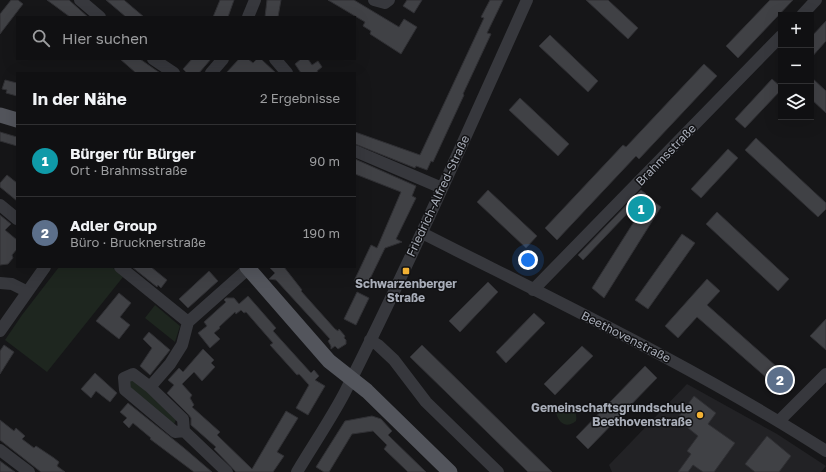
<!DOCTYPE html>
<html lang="de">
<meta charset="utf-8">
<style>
:root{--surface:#101012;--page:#19191b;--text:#f1f3f6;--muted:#9c9d9f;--line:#303032;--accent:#f2b134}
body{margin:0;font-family:"Golos Text",sans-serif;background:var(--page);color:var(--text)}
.controls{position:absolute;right:12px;top:12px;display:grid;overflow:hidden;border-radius:0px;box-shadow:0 4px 16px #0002}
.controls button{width:36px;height:36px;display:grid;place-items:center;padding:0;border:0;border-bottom:1px solid var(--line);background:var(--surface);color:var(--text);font:20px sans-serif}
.you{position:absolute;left:528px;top:260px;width:14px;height:14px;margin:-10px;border:3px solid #fff;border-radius:50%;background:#1a73e8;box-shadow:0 0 0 6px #1a73e833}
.badge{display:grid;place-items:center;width:26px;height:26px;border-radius:50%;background:var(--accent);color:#fff;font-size:13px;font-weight:700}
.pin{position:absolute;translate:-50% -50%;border:2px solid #fff;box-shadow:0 1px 4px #0006}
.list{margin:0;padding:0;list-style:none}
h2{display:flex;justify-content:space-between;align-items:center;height:52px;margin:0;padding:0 16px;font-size:17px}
h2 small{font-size:13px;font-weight:400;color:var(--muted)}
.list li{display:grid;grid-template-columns:26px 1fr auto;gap:12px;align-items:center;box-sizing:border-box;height:72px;padding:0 16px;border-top:1px solid var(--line)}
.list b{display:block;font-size:15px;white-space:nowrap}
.list p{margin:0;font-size:13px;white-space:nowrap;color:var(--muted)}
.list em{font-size:13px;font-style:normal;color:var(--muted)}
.icon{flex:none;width:22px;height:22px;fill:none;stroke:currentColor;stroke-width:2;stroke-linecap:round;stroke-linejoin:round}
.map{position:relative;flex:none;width:826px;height:472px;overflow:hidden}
.search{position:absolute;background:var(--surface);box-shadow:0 4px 16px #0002;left:16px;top:16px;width:340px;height:44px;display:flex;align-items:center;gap:10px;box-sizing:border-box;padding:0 14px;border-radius:0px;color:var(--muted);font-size:15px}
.panel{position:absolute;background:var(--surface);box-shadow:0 4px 16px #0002;left:16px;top:72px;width:340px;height:196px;border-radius:0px}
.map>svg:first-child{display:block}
.built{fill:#222225}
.green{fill:#1e261f}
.building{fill:#404145;stroke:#303034}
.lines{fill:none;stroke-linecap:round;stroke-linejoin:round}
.minor{stroke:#37383d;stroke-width:12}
.major{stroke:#53555c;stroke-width:15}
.poi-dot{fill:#f2b134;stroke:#111113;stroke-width:1.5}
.labels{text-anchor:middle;stroke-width:3;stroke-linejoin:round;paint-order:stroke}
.street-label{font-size:12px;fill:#a8adb8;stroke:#111113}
.poi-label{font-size:12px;font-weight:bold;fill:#a8adb8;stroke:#111113}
</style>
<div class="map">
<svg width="826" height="472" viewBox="0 0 826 472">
<rect width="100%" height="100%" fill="#161618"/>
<path class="built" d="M687,384L777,434L826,466L821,472H612L609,465Z"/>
<path class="green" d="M59,267H112L123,277L47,372L5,340L22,315Z
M155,305L180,326L175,342L145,318Z
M135,380L176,420L174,424L129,389L127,382Z
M563,405C572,407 578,411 576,421C566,429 559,423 556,413L558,407Z"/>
<path class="building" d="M11,0H18L23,4L0,34V14Z
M47,0H69L88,17H70Z
M106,0H124L144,17H126Z
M220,0H234L228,17H213Z
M267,0H281L278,17H265Z
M328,0H354L399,27L404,19L417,27L401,54L370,34L371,31L363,26L365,22Z
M407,0H422L414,13L403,6Z
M490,0H503L487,33L491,34L463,94L464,95L433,162L431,161L427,170L416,166L415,168L355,144V132L420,155L484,18L481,17Z
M586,0H608L638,28L628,39Z
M770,0H793L738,58L726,46Z
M826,21V41L811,58V37Z
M550,35L598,81L588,92L539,46Z
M120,59H140L160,73H136Z
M192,59H211L199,73H187L183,69Z
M239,59H248L253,63L257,59H261L276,73H226Z
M301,59H308L312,65L318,61L322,67L317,71L318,73H301L295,64Z
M704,64L717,76L639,159L636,156L557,240L545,228L623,145L626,147Z
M811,77L826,91V113L811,99Z
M772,79L781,87V90L745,128L735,119Z
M5,80L17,83V96L6,93L7,90L2,89Z
M520,98L569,144L558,156L509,110Z
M0,132L17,137V146L0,141Z
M756,138L826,203V209L818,217L745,150Z
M728,149L738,158L701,198L691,189Z
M355,159L416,186L412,196L416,198L396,239L402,242L385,248L366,287L354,281L371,245L377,248L401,192L355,174Z
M7,175L17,183V201L0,187V183Z
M488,190L537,236L526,248L477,202Z
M641,190L646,194L583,260L578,255Z
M649,198L661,207L604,298L592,288Z
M717,212L789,279L778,291L706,224Z
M0,215L11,224L5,230L17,240V249L12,255L13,258L8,264L0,265Z
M682,234L695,243L648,309L635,300Z
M132,267H151L167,280L161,288L158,285L157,287Z
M269,267H284L302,290L301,291L335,329L338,331L339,329L345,336L344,338L346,340V344L338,349L335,346L331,349V346L328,341L330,339L276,280L269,279L275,273Z
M209,271L218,281L188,308L179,299Z
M707,279L720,291L707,305L794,382L784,393L697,317L678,338L665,326Z
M488,282L498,292L460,332L449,321Z
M357,292L369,298L356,325L344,319Z
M119,293L131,303L120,317L130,325L119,339L96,321Z
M248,296L276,328L273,331L311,373L314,370L319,376L315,380L325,386L308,415L296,408L309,385L299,374L297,375L270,345L273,343L246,312L244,313L241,310L236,314L235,312L219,327L220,328L214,333L220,339L210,348L198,333L207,326L204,322L226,302L224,300L226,298H234L239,304Z
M534,313L545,323L506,363L496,352Z
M826,319V350L810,336Z
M149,332L170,350L150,375L140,366L152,348L143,339Z
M4,345L14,352L0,374V351Z
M422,345L552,472H528L410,357Z
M582,346L593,356L555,395L544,384Z
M203,349L214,360L211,363L215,367L202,381L194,372L182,384L192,395L190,398L194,405L192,407L220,432L217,435L252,469L286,411L298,418L277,452L284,456L273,472H236L214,449L216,447L191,425V418L188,414L167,393L174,385L168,380L179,368L183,372Z
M645,366L657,378L588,449L576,437Z
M95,373L117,393L110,402L96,391L91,398L81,389Z
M694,396L716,413L708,424L735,443L714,472H703L693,465L688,472H678L691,454L687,451L698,436L683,424L685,421L679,416Z
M128,403L184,448L212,472H194L150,439L151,438L133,423L129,428L123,422L127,418L120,412Z
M372,416L381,419L392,431L388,435L426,472H408L384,449L387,445L373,431L352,434L329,472H324L316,467L345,421Z
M0,420L14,431L16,428L25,436L22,439L34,448L36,446L54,458L59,462L57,466L65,472H41L0,440Z
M767,436L791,456L779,472H755L745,464Z
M0,461L15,472H0Z"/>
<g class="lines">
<path class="minor" d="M80,0L100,17
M374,0L385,3L389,0
M802,15L816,0
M248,17L255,0
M153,59L174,73
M275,59L287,73
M211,73L223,59
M355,151L442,188
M0,205L17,219
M422,233C558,302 697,368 826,451
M120,267L188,322
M0,283L12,284L26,291
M533,290L781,36
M0,331L45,267
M370,340L378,345L394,360L426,402L498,472
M150,387L170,364L182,345L188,322L250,267
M779,421L826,374
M184,431L175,432L125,390L124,378L133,374L150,387L183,419L184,431L227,472
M0,450L29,472
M297,472C313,445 331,419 345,392C410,263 468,131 527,0"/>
<path class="major" d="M0,115L17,120
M247,267L329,361L367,391L450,472"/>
</g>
<g class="poi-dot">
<rect x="402" y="267" width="8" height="8" rx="2"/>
<circle cx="700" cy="415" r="4"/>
</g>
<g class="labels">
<g class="street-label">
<text transform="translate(666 155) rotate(-46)" y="4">Brahmsstraße</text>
<text transform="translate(438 196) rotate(-65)" y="4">Friedrich-Alfred-Straße</text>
<text transform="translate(626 337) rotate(27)" y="4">Beethovenstraße</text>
</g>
<g class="poi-label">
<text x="406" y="288">Schwarzenberger<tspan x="406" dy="14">Straße</tspan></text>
<text x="692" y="412" text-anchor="end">Gemeinschaftsgrundschule<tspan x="692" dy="14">Beethovenstraße</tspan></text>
</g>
</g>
</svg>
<div class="controls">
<button>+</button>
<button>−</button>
<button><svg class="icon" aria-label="layers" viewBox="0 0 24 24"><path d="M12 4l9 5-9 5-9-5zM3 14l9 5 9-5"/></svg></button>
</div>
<div class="you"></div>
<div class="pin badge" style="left:641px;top:209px;background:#0f9aa8">1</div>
<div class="pin badge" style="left:780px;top:380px;background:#5c6f8a">2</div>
<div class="search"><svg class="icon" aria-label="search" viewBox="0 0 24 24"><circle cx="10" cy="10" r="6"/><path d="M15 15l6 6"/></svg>Hier suchen</div>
<section class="panel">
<h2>In der Nähe<small>2 Ergebnisse</small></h2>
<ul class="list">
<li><span class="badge" style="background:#0f9aa8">1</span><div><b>Bürger für Bürger</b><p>Ort · Brahmsstraße</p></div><em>90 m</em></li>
<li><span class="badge" style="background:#5c6f8a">2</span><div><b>Adler Group</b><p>Büro · Brucknerstraße</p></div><em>190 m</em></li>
</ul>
</section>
</div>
